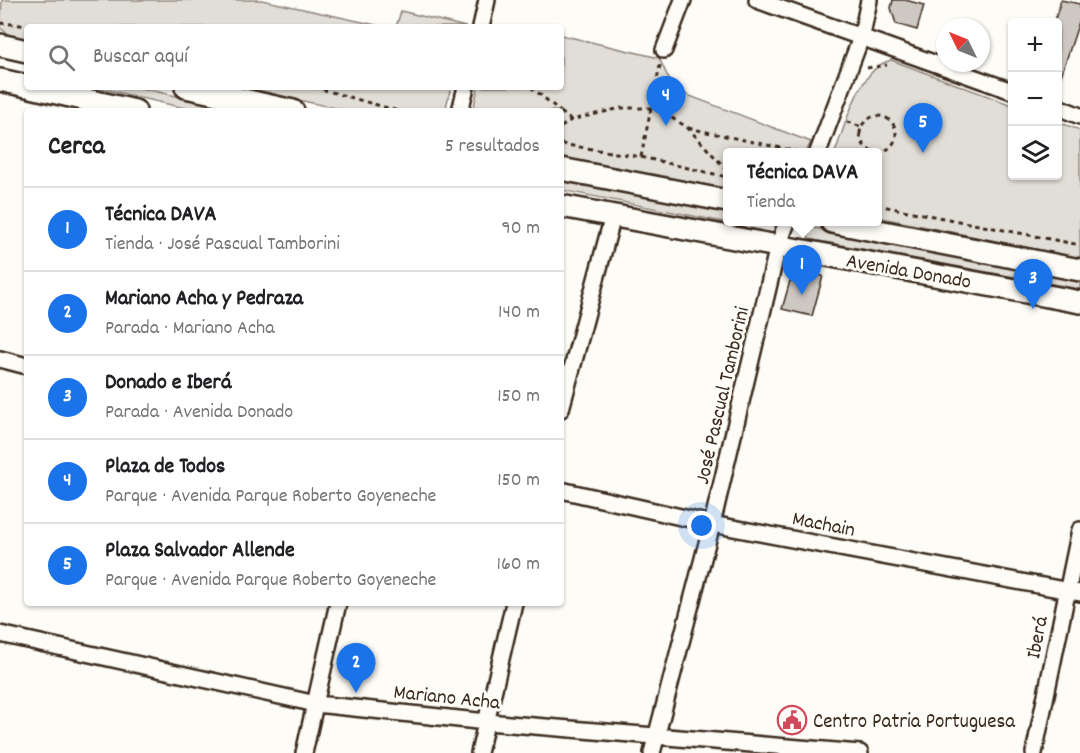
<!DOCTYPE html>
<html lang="es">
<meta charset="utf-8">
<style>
:root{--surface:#fff;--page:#f6f6f6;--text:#202124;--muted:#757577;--line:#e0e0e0;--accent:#1a73e8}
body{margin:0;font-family:Dekko,sans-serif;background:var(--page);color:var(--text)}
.controls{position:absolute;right:18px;top:18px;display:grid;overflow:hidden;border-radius:6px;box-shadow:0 2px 4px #0004}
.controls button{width:54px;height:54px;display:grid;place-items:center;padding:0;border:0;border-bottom:2px solid var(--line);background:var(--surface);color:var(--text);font:30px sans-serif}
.compass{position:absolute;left:936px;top:18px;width:54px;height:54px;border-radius:50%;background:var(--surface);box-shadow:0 2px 4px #0004;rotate:313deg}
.you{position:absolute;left:702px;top:526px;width:21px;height:21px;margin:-15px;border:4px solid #fff;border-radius:50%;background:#1a73e8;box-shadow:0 0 0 9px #1a73e833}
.badge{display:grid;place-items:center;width:39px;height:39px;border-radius:50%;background:var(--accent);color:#fff;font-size:20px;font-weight:700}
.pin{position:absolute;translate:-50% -50px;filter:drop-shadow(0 2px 3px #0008)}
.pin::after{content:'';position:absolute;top:32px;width:21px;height:18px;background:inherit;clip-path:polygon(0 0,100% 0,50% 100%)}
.popup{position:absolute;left:723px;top:148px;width:159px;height:78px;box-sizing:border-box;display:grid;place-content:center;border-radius:6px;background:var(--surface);filter:drop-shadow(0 2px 4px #0005);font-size:20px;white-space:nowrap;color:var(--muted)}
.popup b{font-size:22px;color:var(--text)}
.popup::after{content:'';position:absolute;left:50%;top:100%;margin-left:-12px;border:12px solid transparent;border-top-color:var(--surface)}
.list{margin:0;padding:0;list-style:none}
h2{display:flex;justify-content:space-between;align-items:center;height:78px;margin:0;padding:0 24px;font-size:26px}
h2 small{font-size:20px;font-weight:400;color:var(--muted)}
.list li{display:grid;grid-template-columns:39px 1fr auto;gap:18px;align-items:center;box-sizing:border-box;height:84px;padding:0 24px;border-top:2px solid var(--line)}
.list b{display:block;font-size:22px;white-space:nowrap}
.list p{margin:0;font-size:20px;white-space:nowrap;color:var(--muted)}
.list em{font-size:20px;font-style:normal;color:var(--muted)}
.icon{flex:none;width:33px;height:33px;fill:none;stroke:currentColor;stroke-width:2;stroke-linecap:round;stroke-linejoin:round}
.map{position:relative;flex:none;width:1080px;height:753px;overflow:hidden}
.search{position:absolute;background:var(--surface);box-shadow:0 2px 4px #0004;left:24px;top:24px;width:540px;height:66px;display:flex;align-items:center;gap:15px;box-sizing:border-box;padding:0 21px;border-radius:6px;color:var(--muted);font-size:22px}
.panel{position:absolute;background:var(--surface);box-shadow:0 2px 4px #0004;left:24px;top:108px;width:540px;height:498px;border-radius:6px}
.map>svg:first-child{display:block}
.green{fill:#e1ded7;stroke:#8e847a;stroke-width:1.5}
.building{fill:#cdc8c2;stroke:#3b2a1e;stroke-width:1.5}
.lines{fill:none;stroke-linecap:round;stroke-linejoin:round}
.street-casing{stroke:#3b2a1e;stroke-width:20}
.secondary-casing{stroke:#3b2a1e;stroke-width:26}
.path{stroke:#3b2a1e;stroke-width:3;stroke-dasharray:4.5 4.5;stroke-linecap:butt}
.street{stroke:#fdfcf7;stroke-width:15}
.secondary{stroke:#fdfcf7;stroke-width:21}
.labels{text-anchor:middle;stroke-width:6;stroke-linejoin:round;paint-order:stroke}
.street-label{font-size:21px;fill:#3b2a1e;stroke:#fdfcf7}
.poi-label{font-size:21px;fill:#3b2a1e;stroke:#fdfcf7;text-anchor:start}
</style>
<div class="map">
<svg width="1080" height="753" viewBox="0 0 1080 753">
<rect width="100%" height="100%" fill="#fdfcf7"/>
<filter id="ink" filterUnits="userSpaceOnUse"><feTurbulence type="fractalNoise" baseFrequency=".0167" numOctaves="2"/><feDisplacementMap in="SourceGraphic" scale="12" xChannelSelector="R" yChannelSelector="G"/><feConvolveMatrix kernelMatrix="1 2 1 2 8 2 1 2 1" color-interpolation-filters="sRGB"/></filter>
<g filter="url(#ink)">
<path class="green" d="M2,0H262L385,27H27V41L14,38L0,28Z
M401,11L466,27H396Z
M561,35L659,58L674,90L811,142L806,152H727V190L561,158V111H473L478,87H561Z
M891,60L1012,105V176H1058V122L1080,130V258L877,217V152H835C846,124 859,68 891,60Z
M95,87H137L241,111H197Z
M239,87H451L445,111H349Z
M561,178L727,212V222H745L744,226L561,190Z
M810,227L1080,280V289L808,239Z"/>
<path class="building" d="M893,0H905L924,5L917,30L896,24L891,8Z
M1061,0L1080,4V19L1060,79L1058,78V22H1054Z
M805,272L823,276L812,316L782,309L790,281Z"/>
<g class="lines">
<g class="street-casing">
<path id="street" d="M757,0L1012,91
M481,27L487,0
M664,50L683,0
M1058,107L1080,116
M460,111L466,87
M818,152L862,35L869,0
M0,359L27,366
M561,409L613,216
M561,490L712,524L1080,593
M0,634L316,704L487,722L860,753
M304,753L338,603
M479,753L514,603
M652,753L712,524L778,246L787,222
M1034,753L1080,530"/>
</g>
<g class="secondary-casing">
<path id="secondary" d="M0,45L27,51
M0,80L27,86
M31,87L135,111
M186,87L293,111
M561,169L727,201
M561,206L1080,302
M832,222L1080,270"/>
</g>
<path class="path" d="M0,23L42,27
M867,68L887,65
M314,87L398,111
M531,87L560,111
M561,112L571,120
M860 134a18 18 0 1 1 36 0a18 18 0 1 1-36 0Z
M847,122L862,127
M561,127L571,120L621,108H655L687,127L727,170
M688,128L800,152
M561,144L641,157L727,177
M641,157L660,65
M877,205L1080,245"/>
<use href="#street" class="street"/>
<use href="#secondary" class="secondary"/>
</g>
</g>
<defs>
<g id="civic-ring" transform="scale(1.5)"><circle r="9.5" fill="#fdfcf7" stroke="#d1495b" stroke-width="1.5"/><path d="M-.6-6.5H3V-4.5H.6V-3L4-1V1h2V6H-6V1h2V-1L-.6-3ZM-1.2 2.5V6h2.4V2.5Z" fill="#d1495b"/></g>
</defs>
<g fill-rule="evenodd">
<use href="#civic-ring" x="792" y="720"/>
</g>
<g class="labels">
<g class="street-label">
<text transform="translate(909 270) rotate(10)" y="7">Avenida Donado</text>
<text transform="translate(721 395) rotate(-77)" y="7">José Pascual Tamborini</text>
<text transform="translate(824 523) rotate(11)" y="7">Machain</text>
<text transform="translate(1036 637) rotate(-79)" y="7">Iberá</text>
<text transform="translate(447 696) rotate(6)" y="7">Mariano Acha</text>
</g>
<g class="poi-label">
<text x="813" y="727">Centro Patria Portuguesa</text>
</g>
</g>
</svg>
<div class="controls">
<button>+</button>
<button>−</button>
<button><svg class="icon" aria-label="layers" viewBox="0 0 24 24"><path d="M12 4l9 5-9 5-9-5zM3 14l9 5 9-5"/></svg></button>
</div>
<svg class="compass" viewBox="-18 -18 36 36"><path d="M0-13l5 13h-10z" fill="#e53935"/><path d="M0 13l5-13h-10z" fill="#757577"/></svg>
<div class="you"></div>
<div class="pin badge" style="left:802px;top:295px">1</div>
<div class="popup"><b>Técnica DAVA</b>Tienda</div>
<div class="pin badge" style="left:356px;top:693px">2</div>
<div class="pin badge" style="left:1033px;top:309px">3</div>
<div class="pin badge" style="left:666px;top:126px">4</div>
<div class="pin badge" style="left:923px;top:153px">5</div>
<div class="search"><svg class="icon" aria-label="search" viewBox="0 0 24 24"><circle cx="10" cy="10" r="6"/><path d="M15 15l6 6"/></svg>Buscar aquí</div>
<section class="panel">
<h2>Cerca<small>5 resultados</small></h2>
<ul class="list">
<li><span class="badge">1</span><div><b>Técnica DAVA</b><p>Tienda · José Pascual Tamborini</p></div><em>90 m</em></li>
<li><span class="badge">2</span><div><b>Mariano Acha y Pedraza</b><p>Parada · Mariano Acha</p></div><em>140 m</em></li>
<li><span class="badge">3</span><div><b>Donado e Iberá</b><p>Parada · Avenida Donado</p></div><em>150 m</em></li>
<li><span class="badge">4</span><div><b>Plaza de Todos</b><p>Parque · Avenida Parque Roberto Goyeneche</p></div><em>150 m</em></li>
<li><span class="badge">5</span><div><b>Plaza Salvador Allende</b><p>Parque · Avenida Parque Roberto Goyeneche</p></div><em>160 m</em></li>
</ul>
</section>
</div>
